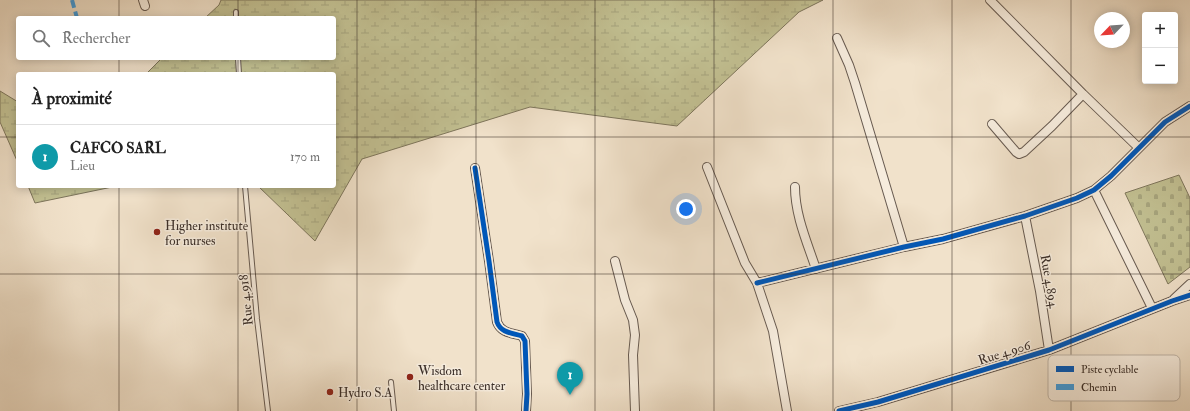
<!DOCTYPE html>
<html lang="fr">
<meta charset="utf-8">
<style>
:root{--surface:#fff;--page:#f2f2f2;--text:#222;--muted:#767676;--line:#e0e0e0;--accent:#1a73e8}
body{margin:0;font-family:"IM FELL Double Pica",serif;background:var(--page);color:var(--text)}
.controls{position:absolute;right:12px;top:12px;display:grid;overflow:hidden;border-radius:4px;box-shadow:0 2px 10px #0003}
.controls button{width:36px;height:36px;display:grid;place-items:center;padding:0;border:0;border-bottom:1px solid var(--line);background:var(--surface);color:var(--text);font:20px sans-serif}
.compass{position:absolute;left:1094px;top:12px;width:36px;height:36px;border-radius:50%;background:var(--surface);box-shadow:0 2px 10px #0003;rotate:245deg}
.you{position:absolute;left:686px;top:209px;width:14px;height:14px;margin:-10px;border:3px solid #fff;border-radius:50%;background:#1a73e8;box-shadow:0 0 0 6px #1a73e833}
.badge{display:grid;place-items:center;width:26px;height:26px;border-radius:50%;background:var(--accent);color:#fff;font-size:13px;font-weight:700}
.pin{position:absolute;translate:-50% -33px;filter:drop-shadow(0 1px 2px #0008)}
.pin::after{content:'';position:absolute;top:21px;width:14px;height:12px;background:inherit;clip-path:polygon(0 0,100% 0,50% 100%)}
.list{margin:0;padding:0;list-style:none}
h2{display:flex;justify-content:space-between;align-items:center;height:52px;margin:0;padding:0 16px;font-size:17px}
h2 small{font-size:13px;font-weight:400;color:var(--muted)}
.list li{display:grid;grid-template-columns:26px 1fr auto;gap:12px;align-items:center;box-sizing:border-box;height:64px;padding:0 16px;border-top:1px solid var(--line)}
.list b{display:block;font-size:15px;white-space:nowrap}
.list p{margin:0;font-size:13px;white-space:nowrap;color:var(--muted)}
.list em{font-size:13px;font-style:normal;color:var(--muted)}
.icon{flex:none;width:22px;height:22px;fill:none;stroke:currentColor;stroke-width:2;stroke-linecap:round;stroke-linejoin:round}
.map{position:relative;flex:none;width:1190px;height:411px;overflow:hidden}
.search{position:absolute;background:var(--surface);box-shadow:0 2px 10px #0003;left:16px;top:16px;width:320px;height:44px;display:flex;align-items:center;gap:10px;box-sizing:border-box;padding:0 14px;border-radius:4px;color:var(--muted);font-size:15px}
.panel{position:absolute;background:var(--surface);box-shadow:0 2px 10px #0003;left:16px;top:72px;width:320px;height:116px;border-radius:4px}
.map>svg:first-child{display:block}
.wetland{fill:url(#wetland-marsh);stroke:#7e765c}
.cemetery{fill:url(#cemetery-stones);stroke:#7e765c}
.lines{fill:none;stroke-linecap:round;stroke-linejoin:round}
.lane-casing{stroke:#675a50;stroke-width:6}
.street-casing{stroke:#675a50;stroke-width:10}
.lane{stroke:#f6ecdd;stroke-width:4}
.street{stroke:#f6ecdd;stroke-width:8}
.quiet{stroke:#3e9de0;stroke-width:4;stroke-dasharray:8 4;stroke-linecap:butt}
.cycleway-casing{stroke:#f6ecdd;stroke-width:8}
.cycleway{stroke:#0057b8;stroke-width:5}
.grid{fill:none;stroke:#392d27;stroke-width:1;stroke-opacity:0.55}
.poi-dot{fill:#8f2418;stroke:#f6ecdd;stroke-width:1.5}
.labels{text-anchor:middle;stroke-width:3;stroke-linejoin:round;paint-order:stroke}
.poi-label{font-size:13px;fill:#392d27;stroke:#f6ecdd;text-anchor:start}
.street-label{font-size:13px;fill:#392d27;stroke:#f6ecdd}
.key{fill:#f6ecdd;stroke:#bdb3a6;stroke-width:1}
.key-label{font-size:11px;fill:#392d27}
</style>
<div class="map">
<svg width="1190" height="411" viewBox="0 0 1190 411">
<defs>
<pattern id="wetland-marsh" width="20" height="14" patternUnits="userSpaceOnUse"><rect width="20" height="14" fill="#c2c092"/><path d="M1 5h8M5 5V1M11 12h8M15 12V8" fill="none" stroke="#a7a57e"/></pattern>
<pattern id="cemetery-stones" width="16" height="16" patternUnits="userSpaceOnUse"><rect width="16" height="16" fill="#c2c092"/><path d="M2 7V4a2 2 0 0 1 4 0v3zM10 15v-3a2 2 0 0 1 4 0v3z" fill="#a7a57e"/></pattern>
</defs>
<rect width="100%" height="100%" fill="#f1e2cb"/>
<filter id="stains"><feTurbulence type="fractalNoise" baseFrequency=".005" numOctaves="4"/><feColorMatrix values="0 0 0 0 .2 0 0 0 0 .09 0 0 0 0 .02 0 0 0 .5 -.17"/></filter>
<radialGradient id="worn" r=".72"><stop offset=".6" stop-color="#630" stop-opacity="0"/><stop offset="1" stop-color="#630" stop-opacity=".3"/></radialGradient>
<path class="wetland" d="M221,0H823L799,12L677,126L530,107L362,159L315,241L258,186H334V74H146L162,58H334V18H205L219,5Z
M0,91L18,102V163L0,122Z
M28,186H117L35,203Z"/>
<path class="cemetery" d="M1179,175L1190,198V267L1168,284L1125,193Z"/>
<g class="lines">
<g class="lane-casing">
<path id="lane" d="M236,12V18
M238,58L239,74
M245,186L257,319L268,411
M391,382L394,411"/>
</g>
<g class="street-casing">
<path id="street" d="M143,0L145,6
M990,0L1083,94L1139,148
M837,38L849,65L855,83L904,247
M992,124L1016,152L1019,154L1024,152L1052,126L1083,94
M707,167L745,263L757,283L773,331L787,411
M475,168L489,261L497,322C501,333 512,333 522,336L525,341L527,394L526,411
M795,187C795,215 807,242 816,269
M1094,190L1152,308
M1025,216L1040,291L1049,350
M615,261L625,300L633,320L635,335L633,355L635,411
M757,283L904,247L943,239L1025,216L1077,198L1094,190L1111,176L1165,122L1190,106
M1174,299L1190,284
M839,411L878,402L1049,350L1172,301L1190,295"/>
</g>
<use href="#lane" class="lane"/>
<use href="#street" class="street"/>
<path class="quiet" d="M72,0L77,18"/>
<g class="cycleway-casing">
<path id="cycleway" d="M475,168L489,261L497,322C501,333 512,333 522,336L525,341L527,394L526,411
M757,283L904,247L943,239L1025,216L1077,198L1094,190L1111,176L1165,122L1190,106
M839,411L878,402L1049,350L1172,301L1190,295"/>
</g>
<use href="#cycleway" class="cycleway"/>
</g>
<path class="grid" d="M119,0V18M238,0V18M357,0V411M476,0V411M595,0V411M714,0V411M833,0V411M952,0V411M1071,0V411M119,58V74M238,58V74M0,137H18M334,137H1190M119,186V411M238,186V411M0,274H1190"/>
<g class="poi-dot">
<circle cx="157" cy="232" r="4"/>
<circle cx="410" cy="377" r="4"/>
<circle cx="330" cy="392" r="4"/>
</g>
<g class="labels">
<g class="poi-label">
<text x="165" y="230">Higher institute<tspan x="165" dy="15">for nurses</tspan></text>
<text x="418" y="375">Wisdom<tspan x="418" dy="15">healthcare center</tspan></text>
<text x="338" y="397">Hydro S.A</text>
</g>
<g class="street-label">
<text transform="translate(1050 281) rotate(80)" y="5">Rue 4.894</text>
<text transform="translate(245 300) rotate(-96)" y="5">Rue 4.918</text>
<text transform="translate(1004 352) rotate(-17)" y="5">Rue 4.906</text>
</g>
</g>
<rect x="1048" y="355" width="132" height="46" rx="6" class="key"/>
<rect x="1056" y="366" width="18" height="6" fill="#0057b8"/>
<rect x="1056" y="384" width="18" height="6" fill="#3e9de0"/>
<g class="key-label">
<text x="1081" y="373">Piste cyclable</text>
<text x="1081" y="391">Chemin</text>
</g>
<rect width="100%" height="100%" filter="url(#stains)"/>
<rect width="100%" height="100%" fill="url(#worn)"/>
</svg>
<div class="controls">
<button>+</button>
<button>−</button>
</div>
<svg class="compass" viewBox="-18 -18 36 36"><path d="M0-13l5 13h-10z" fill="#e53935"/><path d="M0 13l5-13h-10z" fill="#767676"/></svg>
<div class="you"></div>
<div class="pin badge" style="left:570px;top:395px;background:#0f9aa8">1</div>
<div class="search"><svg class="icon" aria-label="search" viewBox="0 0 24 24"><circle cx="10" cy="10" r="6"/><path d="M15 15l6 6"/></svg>Rechercher</div>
<section class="panel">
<h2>À proximité<small></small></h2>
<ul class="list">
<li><span class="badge" style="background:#0f9aa8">1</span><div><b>CAFCO SARL</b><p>Lieu</p></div><em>170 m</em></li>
</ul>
</section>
</div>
